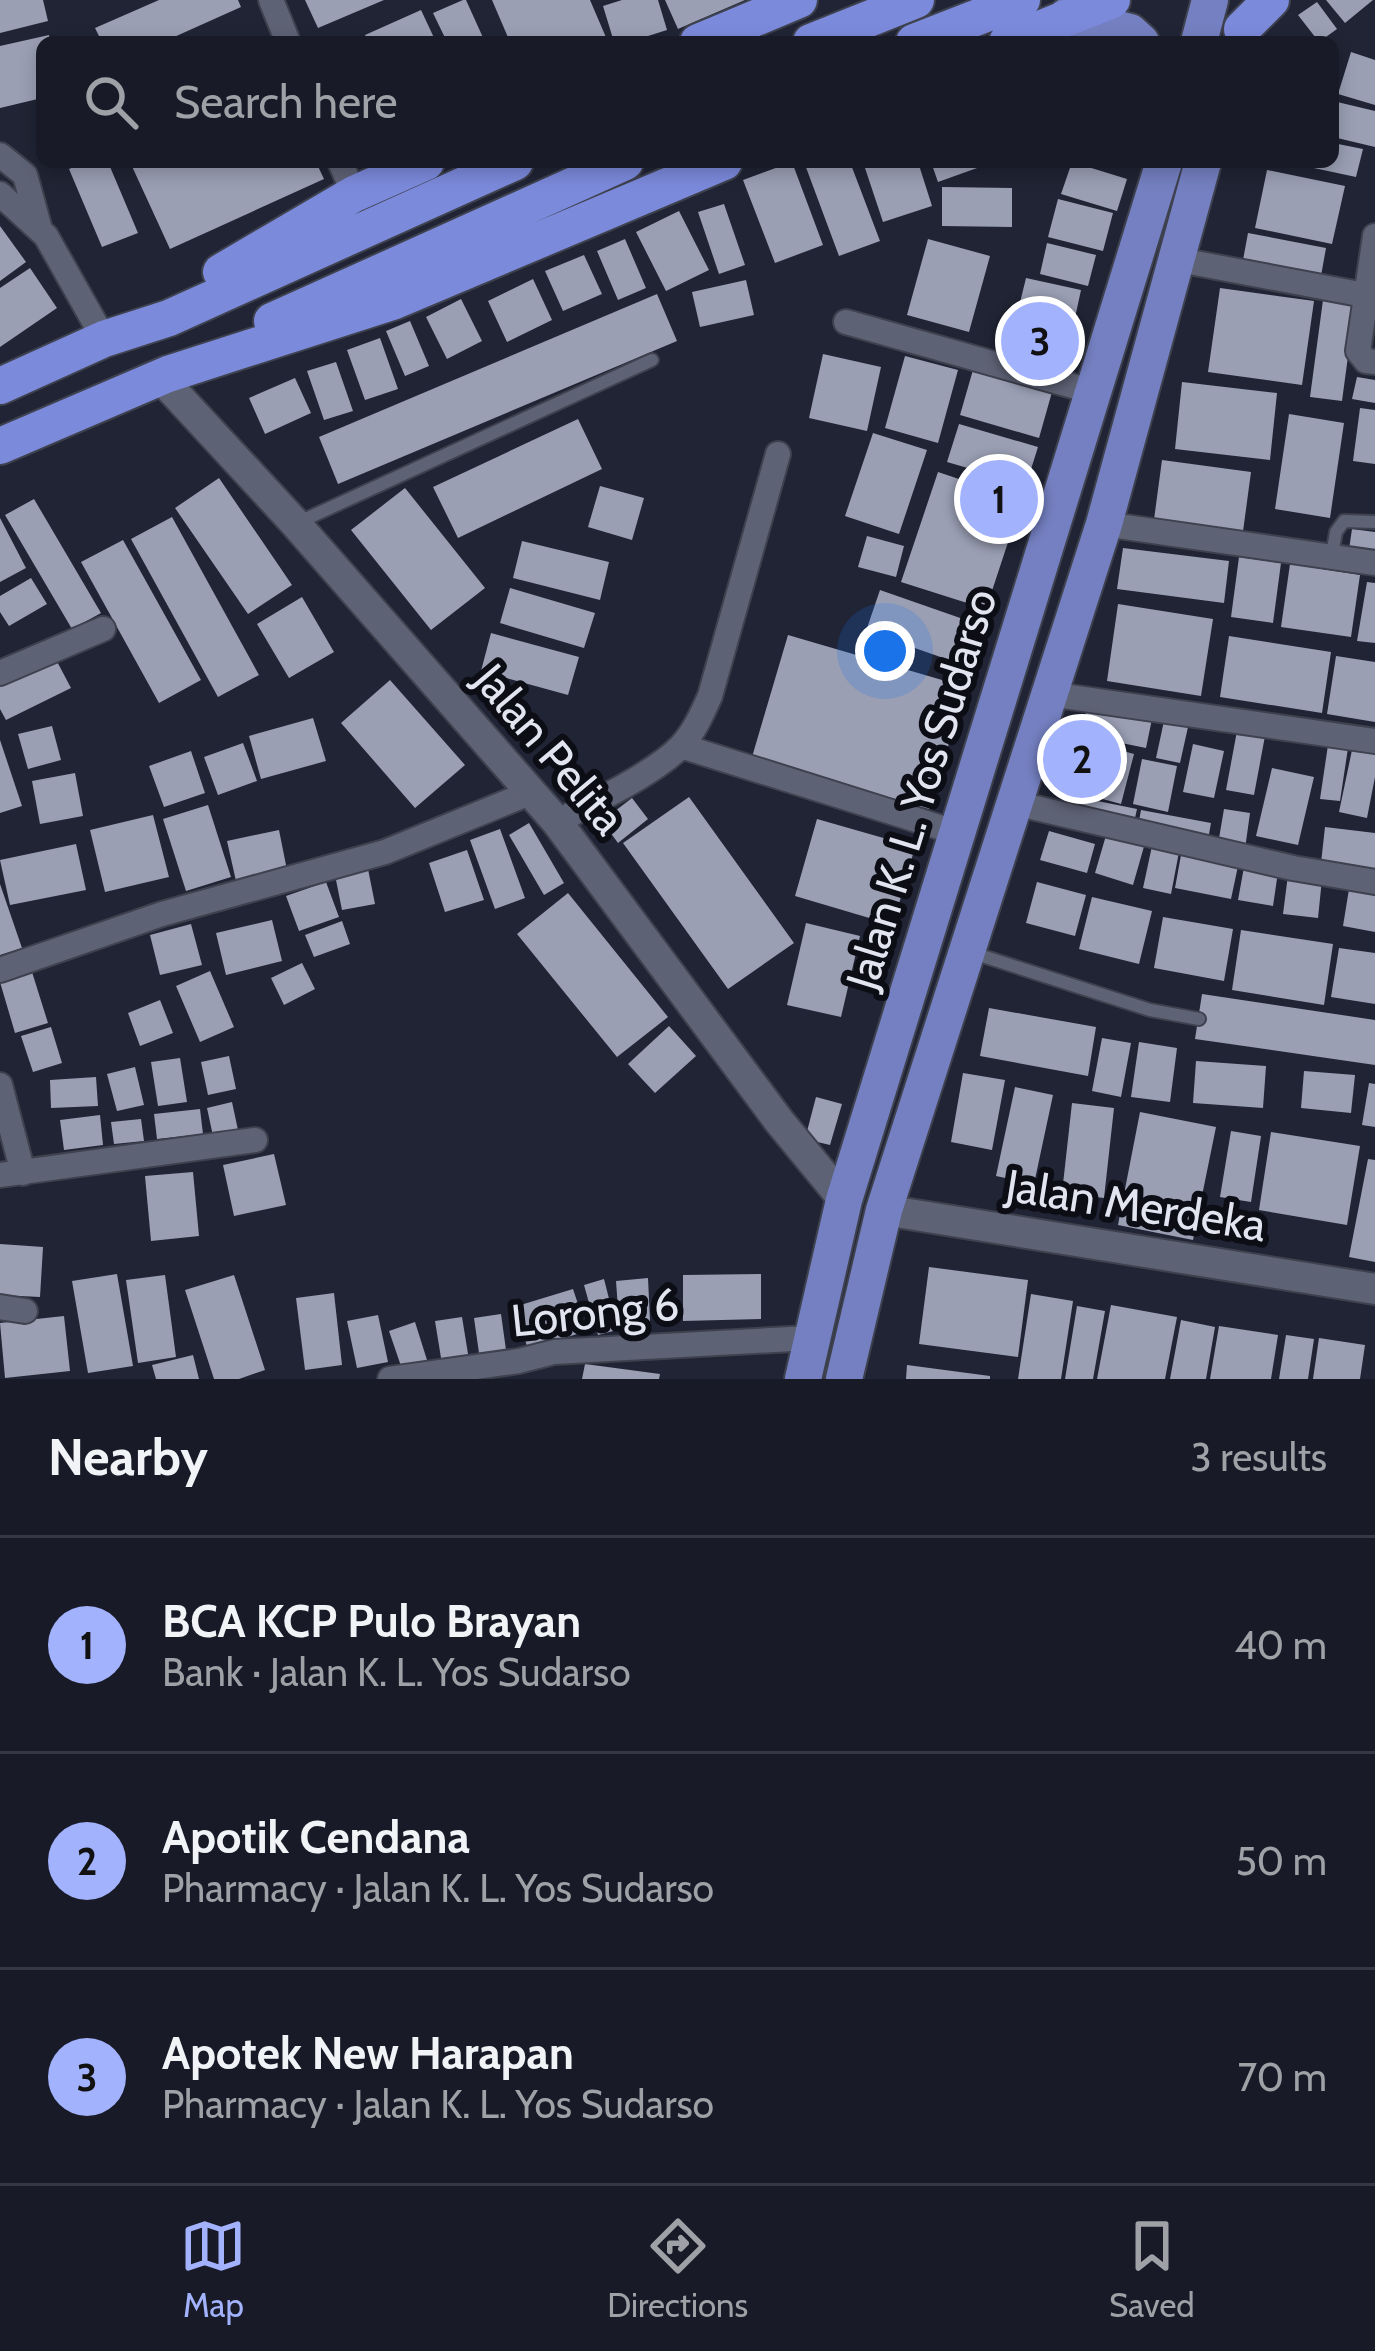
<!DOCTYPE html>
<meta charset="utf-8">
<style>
:root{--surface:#181b27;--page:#21242f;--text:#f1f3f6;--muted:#9fa1a7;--line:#363944;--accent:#a3b2fd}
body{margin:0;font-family:Cabin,sans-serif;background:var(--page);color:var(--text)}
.you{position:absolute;left:885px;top:651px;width:42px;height:42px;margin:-30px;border:9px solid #fff;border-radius:50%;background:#1a73e8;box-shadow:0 0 0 18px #1a73e833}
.badge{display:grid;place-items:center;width:78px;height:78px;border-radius:50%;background:var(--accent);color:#111;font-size:39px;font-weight:700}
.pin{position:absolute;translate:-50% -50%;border:6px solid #fff;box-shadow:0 3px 12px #0006}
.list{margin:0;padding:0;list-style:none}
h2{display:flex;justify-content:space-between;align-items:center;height:156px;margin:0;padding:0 48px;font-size:51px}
h2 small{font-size:39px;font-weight:400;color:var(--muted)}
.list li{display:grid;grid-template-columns:78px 1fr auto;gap:36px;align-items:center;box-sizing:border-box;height:216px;padding:0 48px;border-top:3px solid var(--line)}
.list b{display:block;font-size:45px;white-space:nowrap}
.list p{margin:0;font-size:39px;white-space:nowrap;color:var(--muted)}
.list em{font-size:39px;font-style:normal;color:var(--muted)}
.icon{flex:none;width:66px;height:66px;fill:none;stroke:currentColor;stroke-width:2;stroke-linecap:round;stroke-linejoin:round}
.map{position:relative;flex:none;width:1375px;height:1379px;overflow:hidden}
.search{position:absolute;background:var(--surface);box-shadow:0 6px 18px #0003;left:36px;right:36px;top:36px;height:132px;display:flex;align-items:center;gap:30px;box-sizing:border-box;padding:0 42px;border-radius:18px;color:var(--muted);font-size:45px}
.sheet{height:804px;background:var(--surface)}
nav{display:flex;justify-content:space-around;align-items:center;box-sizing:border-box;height:168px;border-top:3px solid var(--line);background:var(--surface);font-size:33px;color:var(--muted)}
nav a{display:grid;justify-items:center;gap:6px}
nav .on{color:var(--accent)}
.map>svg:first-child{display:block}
.building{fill:#9a9fb4}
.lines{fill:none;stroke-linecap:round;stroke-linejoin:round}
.service-casing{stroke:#3e414e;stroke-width:16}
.minor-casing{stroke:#3e414e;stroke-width:28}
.tertiary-casing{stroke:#3e414e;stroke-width:34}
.primary-casing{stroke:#3e414e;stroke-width:40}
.trunk-casing{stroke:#3e414e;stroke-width:40}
.service{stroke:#5e6275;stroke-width:12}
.minor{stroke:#5e6275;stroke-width:24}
.tertiary{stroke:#5e6275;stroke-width:30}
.primary{stroke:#7580c2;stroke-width:36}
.trunk{stroke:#7c8adc;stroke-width:36}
.labels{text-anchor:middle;stroke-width:12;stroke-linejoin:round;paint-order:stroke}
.street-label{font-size:45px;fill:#e2e5f0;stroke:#0c0d15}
</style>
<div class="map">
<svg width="1375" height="1379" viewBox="0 0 1375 1379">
<rect width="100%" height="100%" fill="#202434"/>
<path class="building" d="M0,0H43L48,21L0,33Z
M159,0H238L241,7L163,42H102L95,28Z
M305,0H384L318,28Z
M463,0H466L485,42H447L433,13Z
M492,0H590L608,42H510Z
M622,0H658L667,30L629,42H614L603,6Z
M665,0H745L678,29Z
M1326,0H1373L1345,23Z
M1317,2L1337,29L1319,42L1298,15Z
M421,10L436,42H368L365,35Z
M49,35L50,42H42V98L0,108V46Z
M1351,52L1375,60V105L1338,94Z
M1333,101L1375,111V147L1333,137Z
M1333,143L1363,149L1356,177L1295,164L1333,162Z
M86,162H108L138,233L102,247L69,169Z
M130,162H316L324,179L170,249Z
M792,162L823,245L775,263L743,180Z
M804,162H850L880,241L839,256Z
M863,162H918L932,206L883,222Z
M931,162H991V163L938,182Z
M1072,162L1127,179L1117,211L1061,194Z
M1267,170L1345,186L1332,244L1255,228Z
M942,187L1012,188V227L942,226Z
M1058,199L1113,213L1103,251L1048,237Z
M724,204L745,265L719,274L698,212Z
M679,211L709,270L666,291L636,232Z
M0,226L26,262L0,281Z
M1248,233L1326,248L1321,276L1243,260Z
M625,239L646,288L618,300L597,251Z
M928,239L990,256L969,332L907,315Z
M1047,243L1096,255L1088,286L1040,274Z
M584,255L602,294L563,311L545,271Z
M30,268L57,308L0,347V288Z
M1026,278L1081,290L1073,327L1017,315Z
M533,279L552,320L507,342L488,301Z
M746,280L754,315L700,327L692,292Z
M1220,288L1314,301L1302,385L1208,372Z
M657,294L677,341L338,484L319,437Z
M461,299L482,341L447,359L426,317Z
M1323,300L1355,304L1342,401L1310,397Z
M410,321L429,366L405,376L386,331Z
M1014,321L1079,340L1069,372L1005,353Z
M380,338L398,389L365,400L347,350Z
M823,354L881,367L867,431L809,418Z
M905,356L958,370L938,443L885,428Z
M336,362L353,411L324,420L307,371Z
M975,363L1054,385L1039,438L960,415Z
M1357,377L1375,380V403L1352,399Z
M295,378L311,413L265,434L249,398Z
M1182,382L1277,393L1270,460L1175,449Z
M1360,408L1375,410V464L1353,461Z
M1289,414L1344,423L1330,518L1275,509Z
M578,419L602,469L458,538L433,487Z
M959,424L1038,447L1026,485L947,462Z
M873,433L927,450L899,534L845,516Z
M1162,460L1251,472L1242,539L1153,527Z
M938,472L1022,500L986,609L901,582Z
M219,478L292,585L248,614L175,508Z
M600,486L644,498L632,540L588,527Z
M405,488L485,588L431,630L351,530Z
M34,499L101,613L72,629L5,515Z
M172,517L259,675L218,697L131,539Z
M0,518L26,568L0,582Z
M1352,529L1375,532V560L1348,556Z
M867,536L904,546L896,577L858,567Z
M123,540L201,680L159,703L81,562Z
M522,541L609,562L600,600L513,578Z
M1123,548L1229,561L1224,603L1117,589Z
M1239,557L1281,563L1273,623L1231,617Z
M1290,564L1360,575L1351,637L1281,627Z
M31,578L47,604L9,626L0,612V596Z
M1367,582L1375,583V643L1357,641Z
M510,588L595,613L584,648L500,623Z
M880,590L986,627L972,668L866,631Z
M302,597L334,652L289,678L257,624Z
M1118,604L1213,619L1201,696L1107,681Z
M491,633L579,657L568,695L481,671Z
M788,635L966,687L929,809L752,757Z
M1229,636L1331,652L1322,713L1220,697Z
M52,652L71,688L6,720L0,709V678Z
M1336,656L1375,662V722L1327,714Z
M390,680L465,765L415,808L341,723Z
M1087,707L1152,719L1146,748L1082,735Z
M313,718L326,761L261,779L249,736Z
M1164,721L1188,727L1180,763L1156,758Z
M52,726L61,760L28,769L18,734Z
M1237,731L1265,736L1254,795L1226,790Z
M1068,736L1134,754L1121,804L1055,786Z
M0,740L22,806L0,813Z
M243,743L257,781L218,795L204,757Z
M1193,744L1224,751L1214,798L1183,792Z
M1328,745L1348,748L1340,801L1320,799Z
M1352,750L1375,754V777L1367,818L1339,812Z
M191,751L205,793L164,807L149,766Z
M1142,759L1177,766L1168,812L1133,804Z
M1272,768L1314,777L1298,845L1256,836Z
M75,773L83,816L40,824L32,781Z
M1073,796L1137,809L1133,827L1069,814Z
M689,797L794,943L728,989L623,843Z
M632,798L648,819L618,843L602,821Z
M208,805L231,877L186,891L163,819Z
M1224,809L1250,813L1245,849L1218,844Z
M1141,810L1211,823L1207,845L1137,832Z
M153,815L169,877L105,892L90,830Z
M817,819L915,847L893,925L795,896Z
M529,823L564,883L544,895L509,835Z
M1325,827L1375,833V869L1321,863Z
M500,829L525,898L495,909L470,840Z
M279,830L287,870L236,881L227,841Z
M1049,831L1095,844L1087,873L1040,860Z
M1107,832L1145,843L1133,885L1095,873Z
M76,844L86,890L10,905L0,860Z
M1152,846L1179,852L1171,894L1143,888Z
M467,850L484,900L445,912L429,863Z
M1181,855L1238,866L1231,899L1175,888Z
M1244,867L1278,872L1273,906L1238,900Z
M368,869L375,904L342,910L335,875Z
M1288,875L1322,879L1318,918L1283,914Z
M326,882L339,917L299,931L286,896Z
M1037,882L1086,895L1075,936L1026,923Z
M0,884L22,948L0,955Z
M1349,889L1375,894V932L1343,926Z
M568,893L668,1017L617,1057L517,934Z
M1092,897L1152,911L1139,964L1079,949Z
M1163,917L1233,929L1224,981L1154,968Z
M272,920L282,961L226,975L216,933Z
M342,921L350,944L314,957L305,935Z
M806,923L860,936L841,1017L787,1005Z
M191,924L202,965L160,975L150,935Z
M1241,930L1333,944L1324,1005L1232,990Z
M1339,948L1375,953V1004L1331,997Z
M302,963L315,989L284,1005L271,978Z
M210,971L234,1027L200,1042L176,986Z
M32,972L48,1023L15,1033L0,982Z
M1202,994L1375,1020V1065L1195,1039Z
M160,1000L173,1033L140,1046L128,1013Z
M989,1008L1096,1027L1088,1076L980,1056Z
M669,1026L696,1056L655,1093L628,1064Z
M51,1027L62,1063L33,1072L21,1036Z
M1102,1038L1131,1043L1121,1097L1092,1091Z
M1139,1042L1177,1048L1170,1102L1131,1097Z
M229,1056L236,1089L208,1095L201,1062Z
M180,1058L187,1102L158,1106L151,1062Z
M1196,1061L1266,1066L1263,1108L1193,1103Z
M135,1067L144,1105L117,1111L107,1074Z
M1304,1071L1355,1075L1351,1113L1301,1108Z
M963,1073L1005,1080L992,1150L951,1142Z
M96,1077L98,1106L51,1108L50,1080Z
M1369,1083L1375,1084V1127L1362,1125Z
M1015,1087L1053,1095L1034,1184L996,1176Z
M816,1097L842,1104L830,1145L805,1139Z
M232,1102L238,1130L213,1136L207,1108Z
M1072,1103L1114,1108L1104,1198L1062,1193Z
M200,1109L203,1134L157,1139L154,1114Z
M1140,1112L1216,1127L1193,1240L1118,1225Z
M100,1115L103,1145L64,1150L60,1120Z
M141,1119L144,1141L114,1144L111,1122Z
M1231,1131L1261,1136L1251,1202L1220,1197Z
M1271,1132L1360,1146L1347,1225L1259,1210Z
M274,1154L286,1205L234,1216L223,1165Z
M1368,1159L1375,1160V1262L1349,1257Z
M193,1172L199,1236L151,1241L145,1176Z
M0,1244L43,1247L40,1297L0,1295Z
M929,1267L1028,1280L1018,1357L919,1344Z
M117,1274L133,1366L88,1373L72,1281Z
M761,1274V1319L683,1321V1275Z
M165,1275L176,1357L138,1363L126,1280Z
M234,1275L265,1370L239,1379H214L185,1290Z
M648,1278L650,1321L619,1323L616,1281Z
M604,1279L617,1330L598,1335L584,1285Z
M573,1289L587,1331L528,1349L514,1307Z
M334,1293L342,1365L305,1370L296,1298Z
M1031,1294L1073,1301L1061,1379H1018Z
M1111,1305L1177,1317L1165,1379H1097Z
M1077,1306L1105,1311L1093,1379H1065Z
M501,1314L506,1350L479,1353L474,1318Z
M378,1315L388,1362L357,1368L347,1321Z
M64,1316L70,1371L5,1378L0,1323Z
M462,1317L469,1360L442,1364L435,1321Z
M1181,1320L1215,1327L1206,1379H1170Z
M415,1322L427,1360L402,1369L389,1331Z
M1219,1326L1278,1335L1271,1379H1210Z
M1286,1335L1314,1339L1308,1379H1279Z
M1319,1338L1365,1345L1360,1379H1313Z
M193,1355L199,1379H156L152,1365Z
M585,1364L660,1374L659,1379H582Z
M907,1365L990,1376V1379H906Z"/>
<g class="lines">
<g class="service-casing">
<path id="service" d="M297,523L652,360
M1332,555L1336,532L1344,521L1375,522
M970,952L1150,1010L1199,1019"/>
</g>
<g class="minor-casing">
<path id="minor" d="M271,0L288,42
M0,155L25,175L39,226
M340,162L354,194
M0,194L46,236L104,339
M1375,236L1358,351L1366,361L1375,362
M1174,259L1375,297
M846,322L1094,392
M1104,524L1375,563
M0,673L103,629
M1049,694L1375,741
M681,746L958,833
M1014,803L1293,868L1375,882
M557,822C593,802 654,774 681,746C694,732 702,714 710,696L778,454
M0,970L162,914L385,852L532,792
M0,1085L23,1173
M0,1175L255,1140
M0,1307L25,1311
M390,1379L519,1361L554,1352L810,1338"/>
</g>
<g class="tertiary-casing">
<path id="tertiary" d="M160,377L295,523L557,822L779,1121L844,1200
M884,1210L1375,1289"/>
</g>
<g class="primary-casing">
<path id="primary" d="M1067,16L1130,32L1141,42
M1199,42L1210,0
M803,1379L844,1200L1164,162
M844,1379L884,1210L1104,524L1203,162"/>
</g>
<g class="trunk-casing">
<path id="trunk" d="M1242,29L1271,0
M698,42L799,0
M811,42L916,0
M914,42L1022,0
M1007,42L1112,0
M221,272L354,194L426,162
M272,321L625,162
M0,386L104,339L169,318L515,162
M0,446L168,374L395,301L724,162"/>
</g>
<use href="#service" class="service"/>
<use href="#minor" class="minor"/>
<use href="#tertiary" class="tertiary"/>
<use href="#primary" class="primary"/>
<use href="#trunk" class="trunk"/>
</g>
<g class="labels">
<g class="street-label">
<text transform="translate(550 749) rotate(50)" y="16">Jalan Pelita</text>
<text transform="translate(921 789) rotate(-73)" y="16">Jalan K. L. Yos Sudarso</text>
<text transform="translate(1136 1205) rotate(9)" y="16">Jalan Merdeka</text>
<text transform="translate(595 1312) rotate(-6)" y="16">Lorong 6</text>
</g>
</g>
</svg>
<div class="you"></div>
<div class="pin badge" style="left:999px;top:499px">1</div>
<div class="pin badge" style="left:1082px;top:759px">2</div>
<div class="pin badge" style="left:1040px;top:341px">3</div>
<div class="search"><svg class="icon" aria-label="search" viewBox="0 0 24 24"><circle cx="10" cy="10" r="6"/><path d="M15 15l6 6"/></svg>Search here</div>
</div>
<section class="sheet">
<h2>Nearby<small>3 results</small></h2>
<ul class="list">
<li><span class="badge">1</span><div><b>BCA KCP Pulo Brayan</b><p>Bank · Jalan K. L. Yos Sudarso</p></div><em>40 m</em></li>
<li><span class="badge">2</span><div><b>Apotik Cendana</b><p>Pharmacy · Jalan K. L. Yos Sudarso</p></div><em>50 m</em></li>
<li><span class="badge">3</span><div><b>Apotek New Harapan</b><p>Pharmacy · Jalan K. L. Yos Sudarso</p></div><em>70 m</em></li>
</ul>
</section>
<nav>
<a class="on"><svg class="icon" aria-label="map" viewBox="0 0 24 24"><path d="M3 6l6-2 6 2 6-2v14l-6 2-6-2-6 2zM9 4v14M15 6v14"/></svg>Map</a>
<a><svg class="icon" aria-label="directions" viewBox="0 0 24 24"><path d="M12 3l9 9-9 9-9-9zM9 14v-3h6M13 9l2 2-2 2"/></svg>Directions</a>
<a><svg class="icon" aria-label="saved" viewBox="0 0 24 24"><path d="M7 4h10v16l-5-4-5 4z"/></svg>Saved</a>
</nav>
